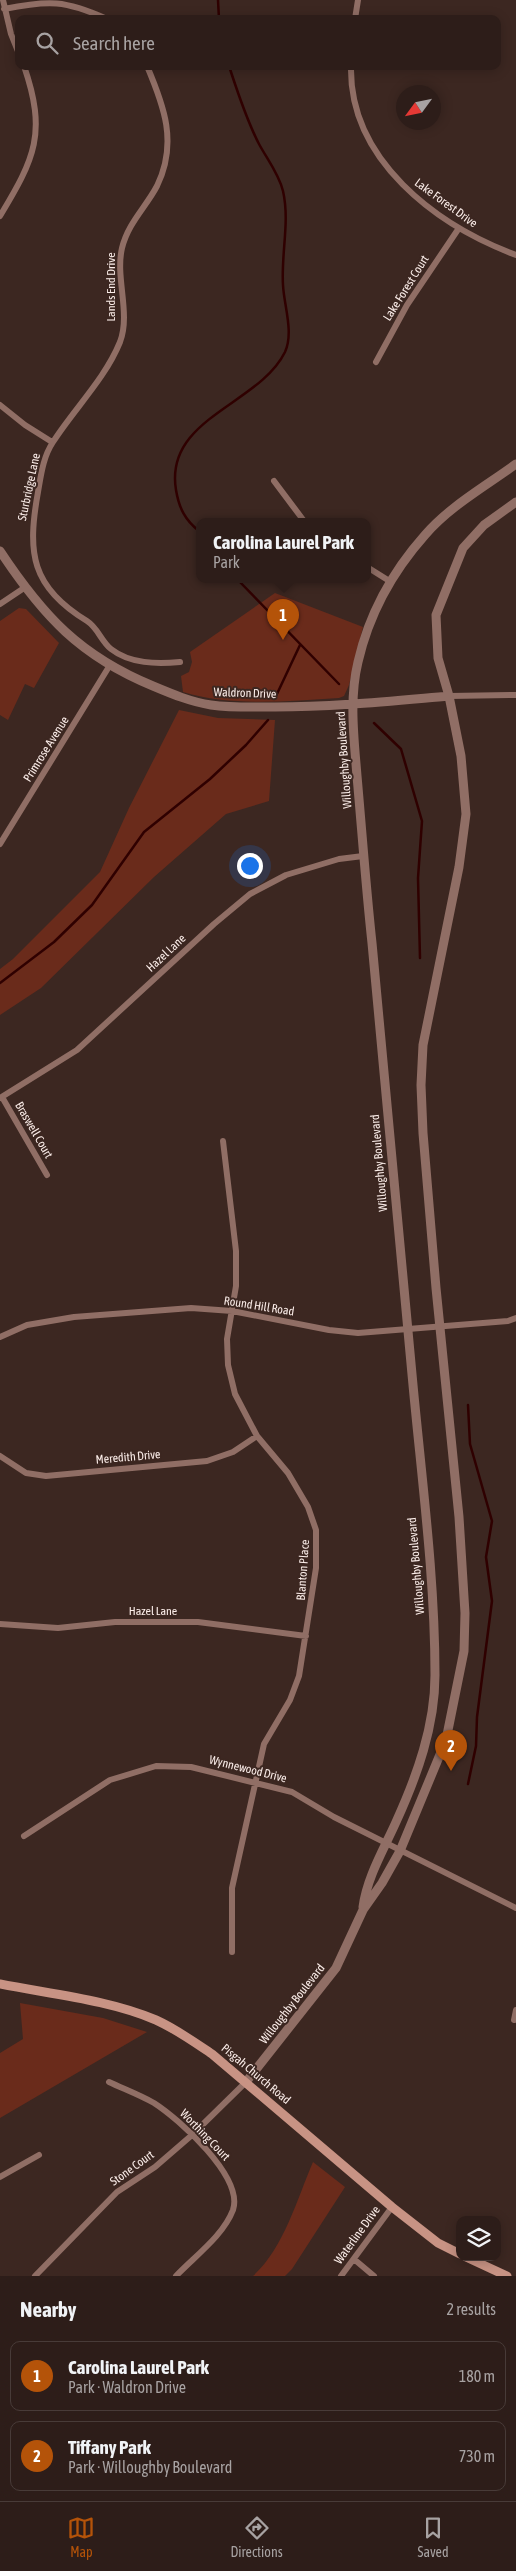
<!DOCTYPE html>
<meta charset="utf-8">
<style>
:root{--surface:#2d1d19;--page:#392a26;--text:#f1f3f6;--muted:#a7a2a2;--line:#483b38;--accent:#b45309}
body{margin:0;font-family:"Asap Condensed",sans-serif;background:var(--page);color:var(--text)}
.controls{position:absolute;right:15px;bottom:15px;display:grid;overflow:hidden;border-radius:10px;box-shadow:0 2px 12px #0003}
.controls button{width:45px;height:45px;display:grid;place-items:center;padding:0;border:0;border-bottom:1px solid var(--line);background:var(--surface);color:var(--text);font:25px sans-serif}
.compass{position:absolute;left:396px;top:85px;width:45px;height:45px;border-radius:50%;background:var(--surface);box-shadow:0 2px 12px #0003;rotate:237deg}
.you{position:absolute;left:249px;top:865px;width:18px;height:18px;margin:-12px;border:4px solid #fff;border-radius:50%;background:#1a73e8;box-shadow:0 0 0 8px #1a73e833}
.badge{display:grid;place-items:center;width:32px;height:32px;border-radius:50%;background:var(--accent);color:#fff;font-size:16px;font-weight:700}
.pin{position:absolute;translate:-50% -41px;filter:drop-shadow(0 1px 2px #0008)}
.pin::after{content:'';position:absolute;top:26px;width:18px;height:15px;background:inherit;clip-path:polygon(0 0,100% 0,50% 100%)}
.popup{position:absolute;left:196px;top:518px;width:175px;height:65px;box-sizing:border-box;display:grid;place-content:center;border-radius:10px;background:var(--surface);filter:drop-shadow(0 1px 4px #0005);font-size:16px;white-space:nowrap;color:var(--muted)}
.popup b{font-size:19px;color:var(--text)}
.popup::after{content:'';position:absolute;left:50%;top:100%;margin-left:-10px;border:10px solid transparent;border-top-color:var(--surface)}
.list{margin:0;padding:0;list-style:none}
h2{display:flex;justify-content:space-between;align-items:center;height:65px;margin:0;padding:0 20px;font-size:21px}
h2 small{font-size:16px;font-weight:400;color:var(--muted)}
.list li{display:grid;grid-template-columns:32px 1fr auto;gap:15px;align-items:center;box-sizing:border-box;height:70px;margin:0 10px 10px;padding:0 10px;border:1px solid var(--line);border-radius:10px}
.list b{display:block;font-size:19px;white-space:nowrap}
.list p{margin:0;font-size:16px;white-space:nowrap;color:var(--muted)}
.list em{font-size:16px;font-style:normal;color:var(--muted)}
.icon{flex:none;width:28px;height:28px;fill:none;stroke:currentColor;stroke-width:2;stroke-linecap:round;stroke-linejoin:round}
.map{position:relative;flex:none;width:516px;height:2276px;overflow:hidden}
.search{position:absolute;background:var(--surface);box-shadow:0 2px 12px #0003;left:15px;right:15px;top:15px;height:55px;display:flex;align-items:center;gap:12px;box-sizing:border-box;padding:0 18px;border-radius:10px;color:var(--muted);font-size:19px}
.sheet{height:225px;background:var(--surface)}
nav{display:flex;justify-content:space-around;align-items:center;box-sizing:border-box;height:70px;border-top:1px solid var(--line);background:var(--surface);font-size:14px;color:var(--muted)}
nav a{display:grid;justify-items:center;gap:2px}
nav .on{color:var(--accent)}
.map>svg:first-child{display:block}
.green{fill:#6a2b1b}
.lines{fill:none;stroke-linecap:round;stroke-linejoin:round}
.stream{stroke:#2f0000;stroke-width:2.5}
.minor{stroke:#906e65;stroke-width:6}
.tertiary{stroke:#906e65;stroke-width:9}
.secondary{stroke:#c89384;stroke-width:9}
.labels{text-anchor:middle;stroke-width:4;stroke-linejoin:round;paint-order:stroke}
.street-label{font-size:12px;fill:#fbede9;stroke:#3c2721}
</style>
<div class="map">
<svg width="516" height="2276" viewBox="0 0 516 2276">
<rect width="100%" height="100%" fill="#3c2721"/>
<path class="green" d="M275,593L363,627L349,685L344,696L339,698C287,701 233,707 183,692L181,676L189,672L192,662L190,652Z
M19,608L26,609L59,643L34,688L25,684L8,720L0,715V621Z
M179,710L218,718L275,720L269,801L226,814L154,877L41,988L0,1015V969L13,959L100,872L129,808Z
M20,2003L103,2018L147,2032L0,2118V2053L23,2039Z
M313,2162L345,2187L292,2269L285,2276H253C284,2248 297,2199 313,2162Z"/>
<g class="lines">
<path class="stream" d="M218,0L219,19
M199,531C185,520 179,508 176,490C164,418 259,405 285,352C294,332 284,306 283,285C281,253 290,222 283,191C279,174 267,159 259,144C246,119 238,93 229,66
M237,579L339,684
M276,696L300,645
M374,723L401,749L422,821L418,878L420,958
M0,983L54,942L92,905L144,832L210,779L246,745L268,720
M468,1405L470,1444L492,1521L486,1557L492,1601L477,1717L476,1746L468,1784"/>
<path class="minor" d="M3,0L11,34L19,54
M4,9C49,0 65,0 107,19
M355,19L358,0
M147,66C164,106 178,143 157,186C146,207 128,223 122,248C115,278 131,313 120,342C105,379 74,409 53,442C43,457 41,475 38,492C27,553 31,587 87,621C98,628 101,641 111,649C130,664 157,664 180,662
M351,66C349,160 436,225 516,255
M0,216C35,158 47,133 24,66
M376,362L407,305L459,228
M0,405L25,425L52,442
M274,481L304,521
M367,567L391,582
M0,604L24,588
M449,696L516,695
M0,844L110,665
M2,1097L47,1175
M0,1098L77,1050L214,924L250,894L286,875L339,859L363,856
M223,1141L236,1251V1286L227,1339L228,1365L235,1394L257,1436L288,1473L308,1507L316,1530V1568L299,1676L290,1700L264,1744L232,1888V1952
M0,1337L27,1325L74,1317L191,1308L232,1311L329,1330L358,1333L508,1321L516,1318
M0,1456L26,1473L46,1476L207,1461L233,1452L257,1436
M0,1624L58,1628L115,1622H198L306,1636
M24,1836L110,1780L156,1766L191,1767L292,1792L334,1817L516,1908
M514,2020L516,2010
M109,2082C124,2089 140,2095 154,2103C179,2119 244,2177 233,2210C223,2236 195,2256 176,2276
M0,2177L39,2155
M355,2260L374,2276
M35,2276L117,2192L155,2167L192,2135L246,2082
M341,2276L392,2207"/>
<path class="tertiary" d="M0,551C43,616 80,656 153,686C172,694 191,702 211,705C232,708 254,707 275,707C333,707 391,701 449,696
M363,1907C367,1877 384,1849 396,1822C417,1776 435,1726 435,1675C435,1579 422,1481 413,1385C399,1238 385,1091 372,943C366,888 362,832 357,776C354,738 349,699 358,662C369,614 393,571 425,535C450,506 486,486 516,464
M246,2082L336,1968L363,1910L382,1883L400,1851L446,1740L464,1651L465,1613L459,1517L436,1288L423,1133L421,1085L423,1045L459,867L466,814L461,756L449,696L438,658L436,615L463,548L484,525L516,502"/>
<path class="secondary" d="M0,1984C50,1994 110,2000 156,2020C176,2029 194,2042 212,2054L392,2207L438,2243L460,2254
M466,2257L507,2276"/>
</g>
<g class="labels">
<g class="street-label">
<text transform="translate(446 203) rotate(36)" y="4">Lake Forest Drive</text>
<text transform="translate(111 287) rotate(-90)" y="4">Lands End Drive</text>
<text transform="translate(406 288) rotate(-58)" y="4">Lake Forest Court</text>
<text transform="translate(29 487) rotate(-78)" y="4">Sturbridge Lane</text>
<text transform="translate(245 693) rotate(2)" y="4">Waldron Drive</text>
<text transform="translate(46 749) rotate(-58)" y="4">Primrose Avenue</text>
<text transform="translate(344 760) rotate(-94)" y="4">Willoughby Boulevard</text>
<text transform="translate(166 953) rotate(-43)" y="4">Hazel Lane</text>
<text transform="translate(34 1130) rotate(60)" y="4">Braswell Court</text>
<text transform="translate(379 1163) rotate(-95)" y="4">Willoughby Boulevard</text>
<text transform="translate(259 1306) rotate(9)" y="4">Round Hill Road</text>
<text transform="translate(128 1457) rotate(-5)" y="4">Meredith Drive</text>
<text transform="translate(416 1566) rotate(-95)" y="4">Willoughby Boulevard</text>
<text transform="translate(303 1570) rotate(-86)" y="4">Blanton Place</text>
<text x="153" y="1615">Hazel Lane</text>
<text transform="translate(248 1769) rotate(14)" y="4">Wynnewood Drive</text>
<text transform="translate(292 2004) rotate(-52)" y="4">Willoughby Boulevard</text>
<text transform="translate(256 2074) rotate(40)" y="4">Pisgah Church Road</text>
<text transform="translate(205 2135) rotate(46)" y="4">Worthing Court</text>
<text transform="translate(132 2168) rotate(-36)" y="4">Stone Court</text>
<text transform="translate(357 2235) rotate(-54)" y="4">Waterline Drive</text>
</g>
</g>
</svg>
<div class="controls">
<button><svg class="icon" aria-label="layers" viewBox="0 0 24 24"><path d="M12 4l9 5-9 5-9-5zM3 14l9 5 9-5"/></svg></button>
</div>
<svg class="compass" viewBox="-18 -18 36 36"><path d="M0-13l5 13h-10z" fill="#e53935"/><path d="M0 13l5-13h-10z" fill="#a7a2a2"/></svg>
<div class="you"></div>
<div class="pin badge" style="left:283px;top:640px">1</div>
<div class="popup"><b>Carolina Laurel Park</b>Park</div>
<div class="pin badge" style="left:451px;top:1771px">2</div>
<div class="search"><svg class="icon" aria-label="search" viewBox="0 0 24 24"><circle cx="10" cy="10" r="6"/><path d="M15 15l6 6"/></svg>Search here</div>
</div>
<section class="sheet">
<h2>Nearby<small>2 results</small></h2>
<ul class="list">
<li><span class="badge">1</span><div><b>Carolina Laurel Park</b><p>Park · Waldron Drive</p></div><em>180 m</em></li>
<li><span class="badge">2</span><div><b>Tiffany Park</b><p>Park · Willoughby Boulevard</p></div><em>730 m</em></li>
</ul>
</section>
<nav>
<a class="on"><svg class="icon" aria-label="map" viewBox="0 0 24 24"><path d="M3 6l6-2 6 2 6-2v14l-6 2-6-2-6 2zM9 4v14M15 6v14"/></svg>Map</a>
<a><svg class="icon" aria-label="directions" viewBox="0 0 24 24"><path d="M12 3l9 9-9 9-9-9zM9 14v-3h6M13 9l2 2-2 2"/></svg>Directions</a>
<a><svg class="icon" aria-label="saved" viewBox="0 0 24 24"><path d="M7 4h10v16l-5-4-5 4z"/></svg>Saved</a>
</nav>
